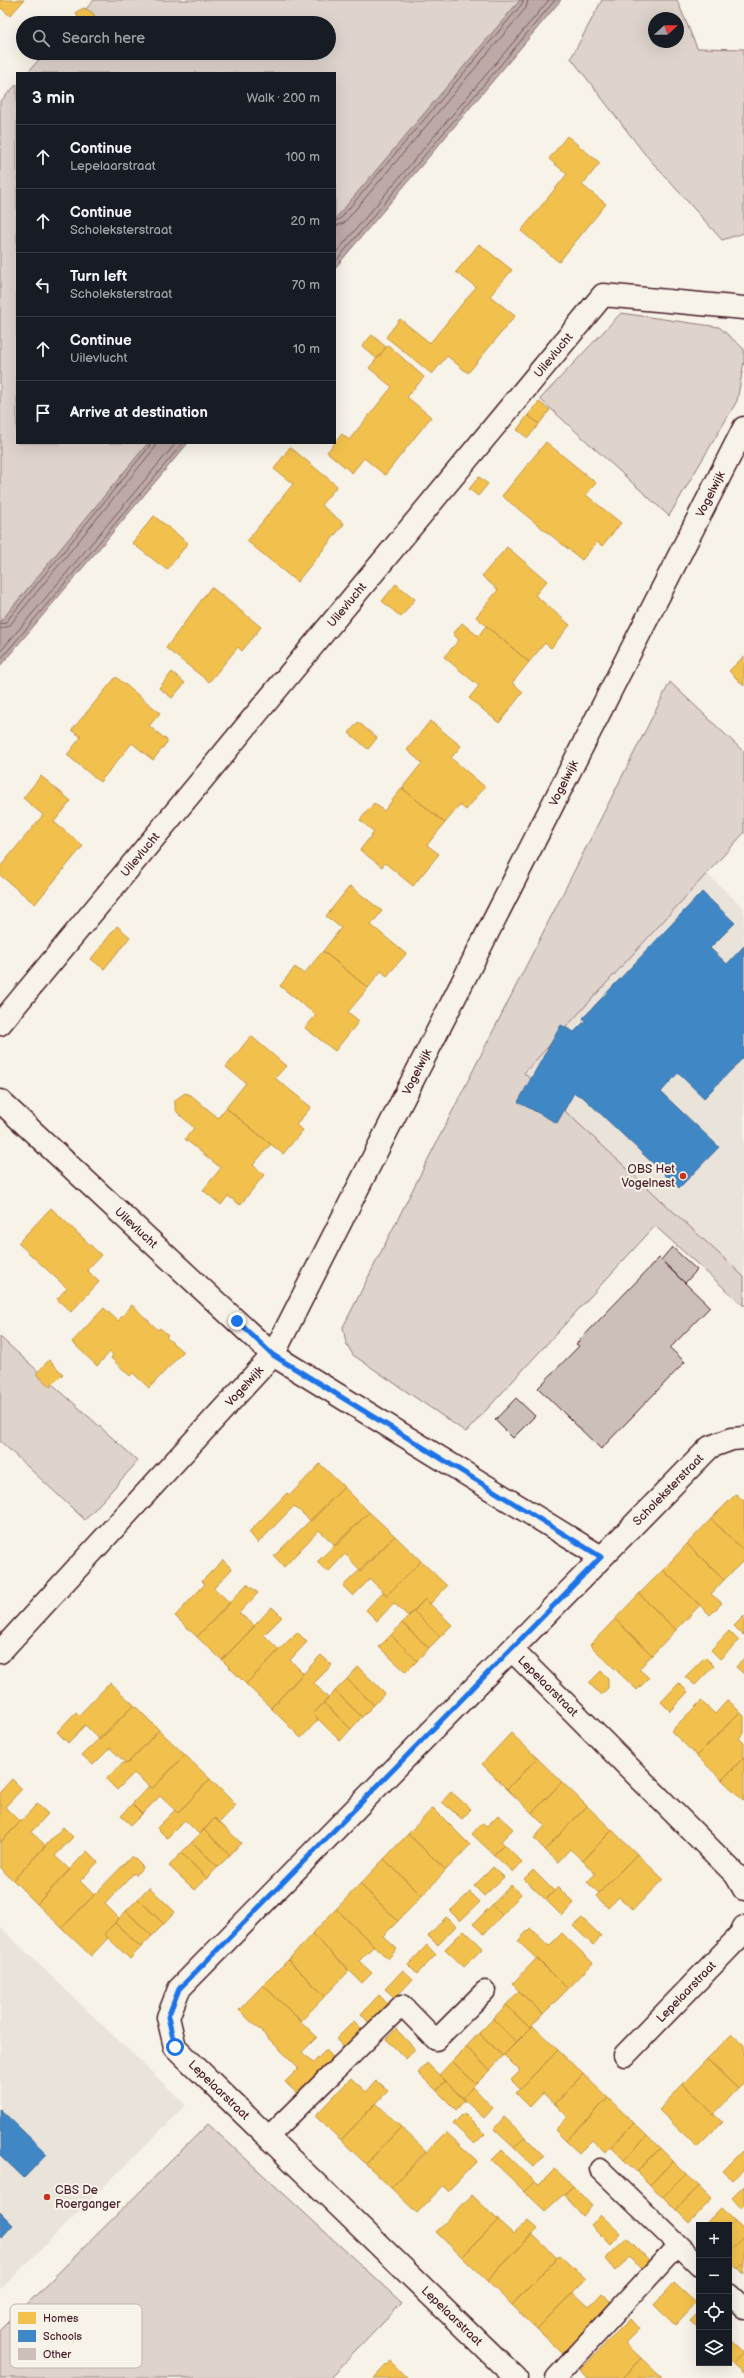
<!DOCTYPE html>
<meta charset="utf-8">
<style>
:root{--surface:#171b24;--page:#242831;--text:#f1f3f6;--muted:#9ea1a6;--line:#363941}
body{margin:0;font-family:"Balsamiq Sans",sans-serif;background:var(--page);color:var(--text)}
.controls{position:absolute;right:12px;bottom:12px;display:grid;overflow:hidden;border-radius:0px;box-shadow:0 4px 16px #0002}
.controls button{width:36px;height:36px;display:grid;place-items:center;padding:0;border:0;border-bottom:1px solid var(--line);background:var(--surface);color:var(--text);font:20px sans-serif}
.compass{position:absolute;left:648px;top:12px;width:36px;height:36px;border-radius:50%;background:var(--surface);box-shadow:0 4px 16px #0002;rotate:69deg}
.stop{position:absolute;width:12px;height:12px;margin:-9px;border:3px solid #1a73e8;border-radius:50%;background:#fff}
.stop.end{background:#1a73e8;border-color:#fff;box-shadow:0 1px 4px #0008}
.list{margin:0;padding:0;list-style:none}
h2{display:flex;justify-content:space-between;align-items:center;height:52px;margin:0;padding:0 16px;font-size:17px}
h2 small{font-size:13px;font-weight:400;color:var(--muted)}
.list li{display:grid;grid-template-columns:26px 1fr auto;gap:12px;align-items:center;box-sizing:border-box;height:64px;padding:0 16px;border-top:1px solid var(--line)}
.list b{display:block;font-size:15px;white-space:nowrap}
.list p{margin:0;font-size:13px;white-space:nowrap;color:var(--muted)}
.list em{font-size:13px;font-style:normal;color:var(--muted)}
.icon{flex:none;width:22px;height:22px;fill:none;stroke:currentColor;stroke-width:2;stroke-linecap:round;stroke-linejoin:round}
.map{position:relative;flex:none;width:744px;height:2378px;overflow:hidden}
.search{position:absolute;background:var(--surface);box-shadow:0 4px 16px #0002;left:16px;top:16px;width:320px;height:44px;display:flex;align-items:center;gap:10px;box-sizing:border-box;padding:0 14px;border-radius:22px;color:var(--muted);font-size:15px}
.panel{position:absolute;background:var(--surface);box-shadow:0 4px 16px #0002;left:16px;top:72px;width:320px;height:372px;border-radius:0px}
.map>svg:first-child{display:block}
.built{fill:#eae3da}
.green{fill:#ded4cc;stroke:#947a7c;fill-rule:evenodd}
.water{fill:#bcaaa7;stroke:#8e7275}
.homes{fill:#f2c14e;stroke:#c09044}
.schools{fill:#3f88c5;stroke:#426897}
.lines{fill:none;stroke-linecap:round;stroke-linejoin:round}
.shore{stroke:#78575d;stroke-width:1}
.building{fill:#ccbfb9;stroke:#4a1f2b}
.lane-casing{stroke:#4a1f2b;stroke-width:23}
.street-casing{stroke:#4a1f2b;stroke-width:25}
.lane{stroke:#f7f3e8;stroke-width:20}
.street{stroke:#f7f3e8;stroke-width:22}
.route{stroke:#1a73e8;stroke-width:5}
.poi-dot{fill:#c8321e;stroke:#f7f3e8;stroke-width:1.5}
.labels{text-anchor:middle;stroke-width:4;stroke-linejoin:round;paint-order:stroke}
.street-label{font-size:12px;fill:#4a1f2b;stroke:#f7f3e8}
.poi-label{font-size:12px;fill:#4a1f2b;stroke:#f7f3e8;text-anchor:end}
.key{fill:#f7f3e8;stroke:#c3b3af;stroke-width:1}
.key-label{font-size:11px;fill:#4a1f2b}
</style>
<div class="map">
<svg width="744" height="2378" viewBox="0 0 744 2378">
<rect width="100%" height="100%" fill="#f7f3e8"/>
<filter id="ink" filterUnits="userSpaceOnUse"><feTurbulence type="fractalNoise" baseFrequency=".025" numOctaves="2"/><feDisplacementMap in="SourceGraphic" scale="8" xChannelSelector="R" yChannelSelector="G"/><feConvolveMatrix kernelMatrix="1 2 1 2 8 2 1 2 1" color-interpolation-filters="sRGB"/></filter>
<g filter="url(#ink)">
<path class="built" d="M697,865L744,908V1284L498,1067Z
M0,1927L186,2105L0,2290Z"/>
<path class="green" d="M94,0H537L335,244V73H27L45,53H329V23H73Z
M602,0H677L697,48L744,49V233L722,240L644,153L571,58ZM654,18H678V42H654Z
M17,84V443H171L0,649V102Z
M621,313L719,327L744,349V362L737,401L669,516L540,399Z
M670,682L744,752V833L524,1073L744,1277V1306L655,1226L466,1432L353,1355L346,1343L343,1327Z
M0,1337L138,1461L85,1520L0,1441Z
M208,2124L402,2303L330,2378H0V2331Z"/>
<path class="water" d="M520,0H561L335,268V219Z
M148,443H188L0,666V622Z"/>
<path class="homes" d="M0,0H24L10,16L1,8L0,9Z
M84,8L93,13L96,21L80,23L76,12Z
M567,136L600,163L582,185L606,204L559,262L521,231L567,174L549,159Z
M479,244L512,270L490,296L515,316L468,373L447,356L432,374L386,337L400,319L430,343L476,287L456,272Z
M372,335L386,347L377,359L362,346Z
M388,345L424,377L407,397L431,417L385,475L364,458L352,473L327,452L342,434L349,440L392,387L369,368Z
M539,402L550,410L539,424L528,415Z
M528,415L539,424L528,438L517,430Z
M546,442L596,483L586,495L621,523L602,546L597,542L582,560L502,496Z
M290,447L337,486L321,505L344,524L297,582L247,541L293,484L274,469Z
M479,477L488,484L478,496L469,489Z
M154,516L188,543L167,570L132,543Z
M507,547L547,581L535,595L570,625L551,648L545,643L529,662L476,617L498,590L482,576Z
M396,584L415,599L401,617L382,601Z
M211,587L261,627L242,651L238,647L209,682L166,648Z
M462,623L478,636L486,626L529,662L512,683L523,692L499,723L469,698L479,686L444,657L459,640L453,634Z
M744,656V686L729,671Z
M172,672L185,683L172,698L159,688Z
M116,677L160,713L149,726L168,741L153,760L132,743L100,782L67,755L81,737L72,730Z
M430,721L461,746L451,758L485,787L466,810L460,805L445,823L402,788L422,763L407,750Z
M358,722L377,738L368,749L349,733Z
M41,776L71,801L54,822L83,846L35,904L0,875V867L43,815L23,798Z
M402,788L445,823L427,845L439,854L413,886L385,863L382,867L360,850L374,832L360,820L374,803L384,811Z
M350,886L382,911L371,925L406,954L387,976L381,971L368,988L323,951L341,928L326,916Z
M117,926L130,937L104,969L91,959Z
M323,951L368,988L348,1012L359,1021L335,1051L305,1028L316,1015L280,986L295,967L304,974Z
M251,1036L286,1066L275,1078L311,1107L296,1125L303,1130L283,1154L226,1108L246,1083L226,1067Z
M185,1093L191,1095L218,1118L226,1108L271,1144L253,1165L264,1175L240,1205L228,1196L221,1205L203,1190L221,1168L185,1139L194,1128L177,1112L175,1106V1100Z
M51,1208L101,1255L87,1270L99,1282L71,1312L57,1299L67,1288L18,1243Z
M132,1305L158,1330L160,1328L168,1335L166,1337L183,1352L149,1388L133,1373L130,1376L111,1358L113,1355L110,1352L97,1366L72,1342L104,1308L118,1321Z
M49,1360L63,1374L50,1387L36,1374Z
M320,1464L344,1487L311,1521L294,1506L258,1543L249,1532L287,1493L290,1495Z
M344,1487L369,1512L336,1546L319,1530L284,1567L274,1556Z
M736,1494L744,1501V1551L711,1519Z
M369,1512L395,1536L361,1571L345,1554L328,1572L317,1562Z
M711,1519L744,1551V1560L724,1580L687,1544Z
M395,1536L421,1561L387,1595L370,1579L353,1596L343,1586Z
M687,1544L724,1580L711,1594L722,1603L710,1615L663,1570Z
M223,1560L232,1569L214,1588L230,1603L197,1637L175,1616L205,1584L202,1581Z
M421,1561L447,1586L430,1604L425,1599L408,1616L394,1603L377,1621L366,1610L383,1592L387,1595Z
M663,1570L700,1605L676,1630L639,1594Z
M247,1584L258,1593L239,1613L255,1626L222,1660L197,1637Z
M639,1594L676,1630L652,1655L615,1619Z
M425,1599L452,1625L440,1637L414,1611Z
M272,1607L282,1617L264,1635L279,1650L246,1684L222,1660Z
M414,1611L440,1637L429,1648L402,1623Z
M744,1616V1634L743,1635L734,1626Z
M615,1619L652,1655L639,1669L649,1678L637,1690L590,1645Z
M402,1623L429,1648L417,1661L391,1635Z
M729,1631L739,1641L720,1659L711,1650Z
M297,1632L307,1642L290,1660L303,1673L271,1708L246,1684Z
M391,1635L417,1661L406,1672L379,1647Z
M321,1655L332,1665L314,1683L328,1698L313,1714L318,1720L301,1738L271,1708Z
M705,1657L714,1666L695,1685L685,1677Z
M744,1658V1674L736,1667Z
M358,1667L385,1693L374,1705L347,1679Z
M601,1671L608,1678V1688L601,1695L589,1683Z
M347,1679L374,1705L362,1717L335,1691Z
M110,1683L134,1705L100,1740L85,1725L68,1743L57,1732L76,1712L79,1715Z
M679,1683L688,1692L670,1711L661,1702Z
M335,1691L362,1717L351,1729L324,1703Z
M728,1700L740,1712L697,1756L671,1731L701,1701L715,1714Z
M324,1703L351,1729L340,1741L313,1714Z
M134,1705L159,1730L127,1764L110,1748L93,1765L82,1755Z
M740,1712L744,1716V1733L739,1738L744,1743V1757L722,1780L697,1756Z
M159,1730L185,1755L152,1789L134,1773L117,1790L106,1779L124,1762L127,1764Z
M511,1733L537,1758L507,1789L482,1764Z
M185,1755L210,1779L178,1813L160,1796L142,1814L132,1804L149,1786L152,1789Z
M744,1757V1801L722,1780Z
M537,1758L562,1782L532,1813L507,1789Z
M12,1779L22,1789L5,1807L20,1822L0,1843V1792Z
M210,1779L236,1805L219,1823L215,1818L199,1834L185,1820L167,1838L157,1828L175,1810L178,1813Z
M562,1782L587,1806L545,1850L534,1838L545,1826L532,1813Z
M451,1792L471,1809L462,1819L442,1802Z
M37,1804L48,1814L31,1832L46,1846L13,1880L0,1868V1843Z
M132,1804L142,1814L131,1825L121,1816Z
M587,1806L612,1830L583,1861L570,1849L558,1862L545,1850Z
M433,1808L470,1845L446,1870L408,1834Z
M498,1815L513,1829L501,1841L504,1844L494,1855L472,1834L482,1823L486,1827Z
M215,1818L241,1843L230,1855L204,1830Z
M63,1827L73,1837L55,1856L70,1870L37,1904L13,1880Z
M204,1830L230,1855L218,1867L192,1842Z
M612,1830L637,1854L599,1893L587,1882L595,1874L583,1861Z
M408,1834L446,1870L422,1896L384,1859Z
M192,1842L218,1867L207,1878L181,1853Z
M504,1844L522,1862L513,1872L494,1855Z
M87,1851L98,1862L80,1881L94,1895L62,1928L37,1904Z
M181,1853L207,1878L195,1890L169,1866Z
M637,1854L663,1879L633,1910L619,1897L608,1908L596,1896Z
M132,1856L143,1867L136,1875L134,1873L105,1904L119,1918L104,1934L108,1938L91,1956L62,1928Z
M384,1859L422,1896L398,1921L360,1884Z
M493,1867L504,1877L484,1896L474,1886Z
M533,1870L554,1891L546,1900L524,1879Z
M360,1884L398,1921L383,1936L397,1949L388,1959L336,1909Z
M511,1885L521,1894L502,1915L492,1905Z
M149,1887L175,1912L164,1924L138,1899Z
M558,1887L574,1903L562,1916L546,1900Z
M470,1892L480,1902L460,1921L450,1911Z
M138,1899L164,1924L152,1936L126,1911Z
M492,1905L502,1915L484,1934L473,1924Z
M336,1909L374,1946L359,1961L372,1973L362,1983L312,1934Z
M126,1911L152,1936L141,1947L115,1923Z
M446,1917L456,1926L438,1945L428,1936Z
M582,1918L601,1936L593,1945L573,1926Z
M115,1923L141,1947L130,1959L104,1934Z
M530,1928L549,1946L562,1933L593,1963L568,1989L518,1941Z
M464,1930L483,1948L464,1967L445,1949Z
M312,1934L349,1971L325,1996L288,1960Z
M427,1945L436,1955L417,1974L408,1965Z
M537,1958L568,1989L543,2014L512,1984Z
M288,1960L325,1996L301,2021L263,1985Z
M403,1970L413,1979L395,1998L385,1989Z
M263,1985L317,2037L302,2052L313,2063L326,2050L336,2060L301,2097L285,2082L299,2068L239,2010Z
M519,1991L543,2014L530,2028L506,2005Z
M379,1995L388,2004L370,2024L361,2014Z
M506,2005L530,2028L516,2042L493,2019Z
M493,2019L516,2042L503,2056L479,2033Z
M354,2021L363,2030L345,2049L336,2039Z
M533,2026L558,2050L520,2089L511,2080L520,2071L504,2055Z
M396,2029L415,2049L406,2059L386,2039Z
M479,2033L503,2056L490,2070L466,2047Z
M732,2034L744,2045V2082L738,2089L707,2059Z
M466,2047L490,2070L476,2084L452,2061Z
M558,2050L583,2074L555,2104L543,2093L530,2107L516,2093Z
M707,2059L738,2089L714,2114L683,2084Z
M452,2061L476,2084L462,2098L439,2075Z
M427,2063L445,2081L437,2091L418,2073Z
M583,2074L608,2098L566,2141L555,2130L568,2117L555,2104Z
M351,2078L366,2092L376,2081L388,2091L341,2140L315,2116Z
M445,2081L465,2100L456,2110L437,2091Z
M476,2084L473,2087L493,2108L484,2118L462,2098Z
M683,2084L722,2122L697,2147L659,2110Z
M608,2098L634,2123L605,2153L592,2140L579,2153L566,2141Z
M376,2103L401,2127L366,2164L341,2140Z
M464,2113L485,2134L474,2144L453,2124Z
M504,2117L525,2137L514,2148L494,2129Z
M634,2123L647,2136L624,2160L611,2147Z
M401,2127L426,2151L391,2188L366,2164Z
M446,2132L477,2161L448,2191L443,2186L417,2213L391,2188Z
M647,2136L660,2148L637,2172L624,2160Z
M525,2137L544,2156L534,2167L514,2148Z
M660,2148L673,2161L650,2185L637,2172Z
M502,2150L535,2182L525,2192L492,2160Z
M742,2151L744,2153V2169L732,2180L722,2171Z
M673,2161L686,2174L663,2197L650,2185Z
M555,2169L573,2186L545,2211L525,2192L535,2182L539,2185Z
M686,2174L699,2186L676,2210L663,2197Z
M573,2186L592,2206L583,2216L564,2195Z
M699,2186L712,2199L689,2223L676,2210Z
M744,2186V2205L741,2208L732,2198Z
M472,2195L498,2220L462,2257L436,2232Z
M721,2208L735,2221L729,2227V2225H704Z
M601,2215L621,2234L611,2245L591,2225Z
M498,2220L513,2234L528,2220L538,2229L487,2281L462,2257Z
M735,2221L744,2229V2237L729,2252V2227Z
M532,2234L557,2258L512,2305L487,2281Z
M744,2237V2263L738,2269L729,2261V2252Z
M627,2238L652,2263L643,2271L630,2257L615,2271L605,2259Z
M560,2255L586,2279L537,2329L512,2305Z
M744,2263V2275L738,2269Z
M674,2283L696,2303L675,2325L654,2305Z
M573,2292L589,2307L602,2293L612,2302L563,2354L537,2329Z
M699,2312V2330L690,2321Z
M630,2319L639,2329L625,2343L641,2358L622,2378H587L580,2370Z
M729,2339L743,2352L732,2363L729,2360Z
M743,2352L744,2353V2374L732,2363Z
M641,2358L662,2378H622Z
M390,2361L407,2378H374Z"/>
<path class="schools" d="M702,892L735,923L710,948L727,964L744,946V1057L704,1098L678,1073L661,1092L719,1147L679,1188L584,1098L574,1093L557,1123L518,1102L561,1025L574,1032L585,1021L583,1018Z
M0,2109L47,2154L24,2178L0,2155Z
M0,2212L13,2225L1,2238L0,2237Z"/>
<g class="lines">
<path class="shore" d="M335,221L340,219L522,4L523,0
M335,226L344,223L526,8L528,0
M335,254L549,0
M335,262L555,0
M0,624L5,623L149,447L150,443
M0,629L9,626L153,450L156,443
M0,652L176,443
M0,660L183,443"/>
</g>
<path class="building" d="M672,1247L697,1270L685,1283L661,1260Z
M659,1258L710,1307L670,1348L685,1362L601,1449L538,1388L579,1346L576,1344Z
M516,1398L535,1416L513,1438L495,1420Z"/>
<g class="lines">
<g class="lane-casing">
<path id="lane" d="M268,2137L402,2005L436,2040L485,1991
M600,2169L699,2265
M729,2294L744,2308
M556,2378L678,2245"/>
</g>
<g class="street-casing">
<g id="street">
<path id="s1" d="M0,1024L603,295L744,308"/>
<path id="s2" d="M0,1101L273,1355L601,1557"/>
<path id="s3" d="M512,1650L736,1875L744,1889"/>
<path id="s4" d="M0,1652L273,1355L744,428"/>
<path id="s5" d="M625,2055L739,1937L744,1927"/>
<path id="s6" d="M516,2378L175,2047L168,2017L179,1989L710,1447L732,1439L744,1438"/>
</g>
</g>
<use href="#lane" class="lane"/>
<use href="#street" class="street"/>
</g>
</g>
<g class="lines" filter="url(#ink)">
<path class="route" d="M175,2047L168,2017L179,1989L601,1557L273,1355L237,1321"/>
</g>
<g class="poi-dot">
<circle cx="683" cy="1176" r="4"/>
<circle cx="47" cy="2197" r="4"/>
</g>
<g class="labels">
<g class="street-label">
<text dy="4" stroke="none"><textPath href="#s1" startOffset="868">Uilevlucht</textPath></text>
<text dy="4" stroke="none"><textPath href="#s4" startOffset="1369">Vogelwijk</textPath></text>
<text dy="4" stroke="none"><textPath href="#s1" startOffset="544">Uilevlucht</textPath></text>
<text dy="4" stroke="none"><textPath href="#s4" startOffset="1045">Vogelwijk</textPath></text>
<text dy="4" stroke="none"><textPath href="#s1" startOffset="220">Uilevlucht</textPath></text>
<text dy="4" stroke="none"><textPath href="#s4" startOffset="721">Vogelwijk</textPath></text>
<text dy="4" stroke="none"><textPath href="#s2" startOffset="186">Uilevlucht</textPath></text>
<text dy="4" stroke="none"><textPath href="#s4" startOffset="361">Vogelwijk</textPath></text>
<text dy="4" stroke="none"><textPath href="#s6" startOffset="1235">Scholeksterstraat</textPath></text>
<text dy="4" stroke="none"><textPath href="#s3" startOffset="51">Lepelaarstraat</textPath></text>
<text dy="4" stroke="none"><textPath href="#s5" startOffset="88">Lepelaarstraat</textPath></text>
<text transform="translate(219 2090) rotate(44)" y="4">Lepelaarstraat</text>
<text transform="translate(452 2316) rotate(44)" y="4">Lepelaarstraat</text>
</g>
<g class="poi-label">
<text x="675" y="1173">OBS Het<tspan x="675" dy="14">Vogelnest</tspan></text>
<text x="55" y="2194" text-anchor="start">CBS De<tspan x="55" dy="14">Roerganger</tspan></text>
</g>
</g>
<rect x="10" y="2304" width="132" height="64" rx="6" class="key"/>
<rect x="18" y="2312" width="18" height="12" fill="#f2c14e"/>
<rect x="18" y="2330" width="18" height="12" fill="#3f88c5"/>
<rect x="18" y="2348" width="18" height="12" fill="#ccbfb9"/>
<g class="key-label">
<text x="43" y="2322">Homes</text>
<text x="43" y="2340">Schools</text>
<text x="43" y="2358">Other</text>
</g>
</svg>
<div class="controls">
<button>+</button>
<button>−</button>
<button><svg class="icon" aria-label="locate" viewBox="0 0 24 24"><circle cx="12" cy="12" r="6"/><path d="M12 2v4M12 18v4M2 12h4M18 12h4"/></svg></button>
<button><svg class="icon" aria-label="layers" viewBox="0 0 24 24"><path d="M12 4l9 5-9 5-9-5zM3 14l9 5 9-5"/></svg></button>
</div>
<svg class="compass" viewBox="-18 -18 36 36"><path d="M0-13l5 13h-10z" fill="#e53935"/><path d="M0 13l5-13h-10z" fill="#9ea1a6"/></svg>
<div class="stop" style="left:175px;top:2047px"></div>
<div class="stop end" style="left:237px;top:1321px"></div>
<div class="search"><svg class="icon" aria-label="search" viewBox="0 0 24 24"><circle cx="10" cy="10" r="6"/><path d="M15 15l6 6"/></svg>Search here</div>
<section class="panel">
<h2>3 min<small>Walk · 200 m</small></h2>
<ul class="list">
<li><svg class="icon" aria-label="ahead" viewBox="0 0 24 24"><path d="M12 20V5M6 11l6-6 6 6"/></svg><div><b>Continue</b><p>Lepelaarstraat</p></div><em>100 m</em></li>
<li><svg class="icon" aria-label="ahead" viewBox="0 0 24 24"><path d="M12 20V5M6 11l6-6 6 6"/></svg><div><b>Continue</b><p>Scholeksterstraat</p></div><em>20 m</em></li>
<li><svg class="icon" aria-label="left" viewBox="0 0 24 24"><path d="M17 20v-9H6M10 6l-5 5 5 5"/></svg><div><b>Turn left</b><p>Scholeksterstraat</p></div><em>70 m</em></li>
<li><svg class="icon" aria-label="ahead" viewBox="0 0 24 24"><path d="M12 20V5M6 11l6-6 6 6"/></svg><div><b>Continue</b><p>Uilevlucht</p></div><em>10 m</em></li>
<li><svg class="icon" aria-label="arrive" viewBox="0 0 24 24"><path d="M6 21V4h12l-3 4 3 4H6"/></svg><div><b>Arrive at destination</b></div></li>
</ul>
</section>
</div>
